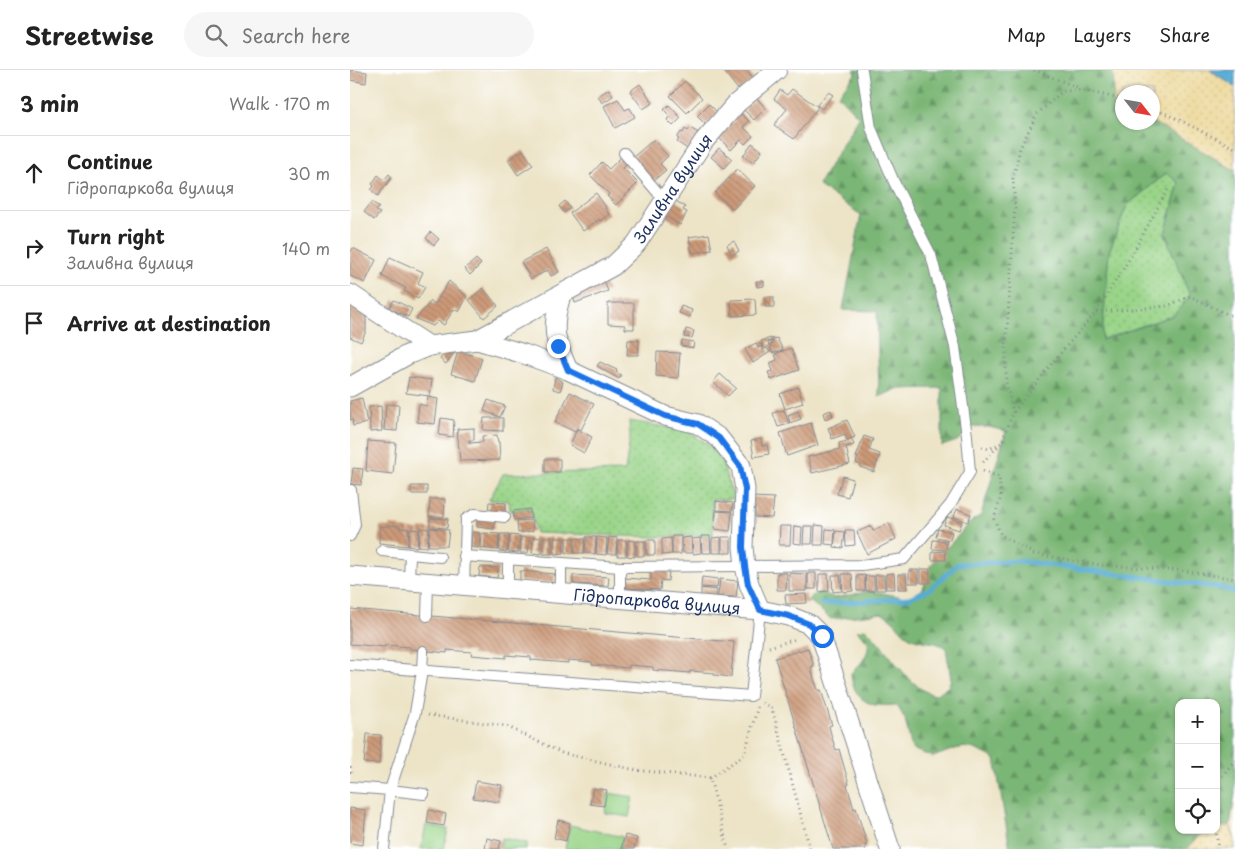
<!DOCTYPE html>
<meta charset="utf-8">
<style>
:root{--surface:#fff;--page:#f6f6f6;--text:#222;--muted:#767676;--line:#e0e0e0}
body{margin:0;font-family:"Playpen Sans",sans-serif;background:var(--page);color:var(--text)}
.controls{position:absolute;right:15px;bottom:15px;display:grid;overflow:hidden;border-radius:10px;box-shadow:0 1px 4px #0004}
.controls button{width:45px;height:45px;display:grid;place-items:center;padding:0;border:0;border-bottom:1px solid var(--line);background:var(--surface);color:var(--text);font:25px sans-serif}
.compass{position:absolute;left:765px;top:15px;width:45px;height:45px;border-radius:50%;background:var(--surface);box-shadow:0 1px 4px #0004;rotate:121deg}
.stop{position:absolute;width:15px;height:15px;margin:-11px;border:4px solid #1a73e8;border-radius:50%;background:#fff}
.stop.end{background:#1a73e8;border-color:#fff;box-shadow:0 1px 5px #0008}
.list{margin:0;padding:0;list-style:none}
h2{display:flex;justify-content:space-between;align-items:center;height:65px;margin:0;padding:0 20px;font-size:21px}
h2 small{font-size:16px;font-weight:400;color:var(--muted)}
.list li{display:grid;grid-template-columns:32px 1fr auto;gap:15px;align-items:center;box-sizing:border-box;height:75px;padding:0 20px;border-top:1px solid var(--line)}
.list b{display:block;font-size:19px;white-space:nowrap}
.list p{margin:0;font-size:16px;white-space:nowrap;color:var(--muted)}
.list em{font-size:16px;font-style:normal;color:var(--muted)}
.icon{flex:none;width:28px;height:28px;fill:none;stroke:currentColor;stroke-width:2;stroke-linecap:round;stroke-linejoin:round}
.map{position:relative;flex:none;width:885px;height:779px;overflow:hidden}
header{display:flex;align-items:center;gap:30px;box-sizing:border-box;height:70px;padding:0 25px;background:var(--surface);border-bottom:1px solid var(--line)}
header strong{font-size:24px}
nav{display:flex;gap:28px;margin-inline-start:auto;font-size:18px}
.search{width:350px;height:45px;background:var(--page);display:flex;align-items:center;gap:12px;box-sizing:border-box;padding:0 18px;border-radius:28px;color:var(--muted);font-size:19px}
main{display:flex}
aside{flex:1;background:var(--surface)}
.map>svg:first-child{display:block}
.grass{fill:url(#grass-dots);stroke:#5a8273}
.forest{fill:url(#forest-firs);stroke:#4a7269;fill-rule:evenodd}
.sand{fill:url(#sand-dots);stroke:#84847e}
.park{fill:#99d488;stroke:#5a8273}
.water{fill:#57acd3;stroke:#396e98}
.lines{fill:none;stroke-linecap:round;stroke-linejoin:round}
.stream{stroke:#57acd3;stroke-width:5}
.building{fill:url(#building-back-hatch)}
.service-casing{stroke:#848a92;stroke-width:12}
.minor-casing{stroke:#848a92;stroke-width:21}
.path{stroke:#848a92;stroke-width:3;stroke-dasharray:1 4;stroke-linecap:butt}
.service{stroke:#fff;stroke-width:10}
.minor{stroke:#fff;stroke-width:19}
.route{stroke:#1a73e8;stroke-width:6}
.labels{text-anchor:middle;stroke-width:4;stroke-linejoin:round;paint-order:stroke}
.street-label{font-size:16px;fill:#1b2f5e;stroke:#fff}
</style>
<header>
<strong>Streetwise</strong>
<div class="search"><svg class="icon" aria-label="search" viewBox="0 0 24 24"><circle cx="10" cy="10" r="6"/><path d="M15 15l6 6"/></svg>Search here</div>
<nav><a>Map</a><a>Layers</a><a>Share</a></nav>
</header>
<main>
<aside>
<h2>3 min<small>Walk · 170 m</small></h2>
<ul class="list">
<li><svg class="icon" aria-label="ahead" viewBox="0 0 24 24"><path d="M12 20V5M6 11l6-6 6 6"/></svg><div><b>Continue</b><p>Гідропаркова вулиця</p></div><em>30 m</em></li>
<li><svg class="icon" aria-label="right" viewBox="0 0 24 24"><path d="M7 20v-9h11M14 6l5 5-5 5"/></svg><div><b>Turn right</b><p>Заливна вулиця</p></div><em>140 m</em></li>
<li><svg class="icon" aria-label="arrive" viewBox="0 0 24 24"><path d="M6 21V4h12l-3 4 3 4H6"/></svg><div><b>Arrive at destination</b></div></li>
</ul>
</aside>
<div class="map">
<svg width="885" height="779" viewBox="0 0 885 779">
<defs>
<pattern id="grass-dots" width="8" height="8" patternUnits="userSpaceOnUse" patternTransform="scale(1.25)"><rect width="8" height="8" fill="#99d488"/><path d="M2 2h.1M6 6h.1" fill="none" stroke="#83b678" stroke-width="1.8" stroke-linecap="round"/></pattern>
<pattern id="forest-firs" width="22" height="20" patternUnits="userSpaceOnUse" patternTransform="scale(1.25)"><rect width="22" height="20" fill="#7ab674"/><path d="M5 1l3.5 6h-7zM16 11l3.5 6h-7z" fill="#639462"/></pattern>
<pattern id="sand-dots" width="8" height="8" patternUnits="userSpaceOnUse" patternTransform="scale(1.25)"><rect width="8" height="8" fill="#eeda9e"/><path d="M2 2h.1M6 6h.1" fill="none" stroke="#ccbb8a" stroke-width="1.8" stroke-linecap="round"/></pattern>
<pattern id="building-back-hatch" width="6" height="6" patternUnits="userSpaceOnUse" patternTransform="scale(1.25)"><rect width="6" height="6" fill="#cd9a78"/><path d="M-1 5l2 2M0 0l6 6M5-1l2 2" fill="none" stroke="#a67e66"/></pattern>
</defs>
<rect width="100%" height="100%" fill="#fff"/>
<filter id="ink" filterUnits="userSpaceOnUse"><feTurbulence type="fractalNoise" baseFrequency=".02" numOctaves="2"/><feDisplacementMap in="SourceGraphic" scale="10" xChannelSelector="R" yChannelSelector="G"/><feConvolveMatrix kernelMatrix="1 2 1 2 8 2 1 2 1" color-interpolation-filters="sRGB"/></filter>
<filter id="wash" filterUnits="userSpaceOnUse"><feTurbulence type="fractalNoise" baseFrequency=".0096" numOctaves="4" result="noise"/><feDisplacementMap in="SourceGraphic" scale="20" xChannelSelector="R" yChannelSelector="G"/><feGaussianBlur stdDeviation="1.12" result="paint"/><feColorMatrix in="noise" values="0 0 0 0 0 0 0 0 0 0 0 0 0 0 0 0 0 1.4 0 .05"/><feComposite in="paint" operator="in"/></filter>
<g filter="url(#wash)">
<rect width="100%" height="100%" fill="#ede4c7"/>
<path class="grass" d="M817,103L829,113L815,164L840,226L824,245L751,270L759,182L777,135Z
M279,351L335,360L358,374L370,386L384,429L362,430L363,465L304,467L186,463L180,438L160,441L159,431L139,430L153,404L275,401L280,367Z"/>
<path class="forest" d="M504,0H762C766,17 763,29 763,46H772V52H803L885,100V723L880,755L866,759V633H829V760H860L853,762L837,779H660L645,689C615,672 613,676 583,687L562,679L555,649L547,635C539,635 526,637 519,633C507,628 501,615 501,603C511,594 520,585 518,571L507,561L515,559C536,575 558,619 585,625L598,617L601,609L596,578C585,570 573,573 562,568C550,563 545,548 531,543L481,549L460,531L456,534L461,526L471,522L484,528L521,521L559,528L573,519L580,496L619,454L631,445L656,361L639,357H623L607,371L592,376V318L547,319L529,327L527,241L493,240L511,145L468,115L509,47L488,25L506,3ZM816,103L829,113L815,164L840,226L824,245L752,270L759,182L777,135Z"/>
<path class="sand" d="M762,0H860L885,17V100L803,52L802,22H772V46H763C763,29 766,17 762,0Z
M880,755L885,770V779H837L853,762L866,760V759Z"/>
<path class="park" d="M258,723L283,727L279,747L255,743Z
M76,755L98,759L94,779H71Z
M220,755L273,767L270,779H215Z
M152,768L177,773L176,779H150Z"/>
<path class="water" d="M860,0H885V17Z"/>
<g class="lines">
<path class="stream" d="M472,534L559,528L580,519L608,494L670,491L872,518L885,522"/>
</g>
<g id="blocks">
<path class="building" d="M0,0L17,2L16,13L0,10Z
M373,0H397L404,9L389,21Z
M335,11L352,28L337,43L320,26Z
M290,14L303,33L293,39L280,21Z
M259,19L263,26L252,33L248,26Z
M442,19L468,37L444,69L424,55L437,39L424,29L430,20L437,25Z
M478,22L483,25L472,39L467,35Z
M406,28L416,38L404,50L394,40Z
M268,29L275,40L280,38L285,47L265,58L254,36Z
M359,34L368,43L356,55L347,46Z
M319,35L331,48L323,56L317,50L320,46L314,40Z
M387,40L399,51L393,57L403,66L395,74L391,70L381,80L369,68L385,50L381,46Z
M340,58L352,65L342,82L327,72L329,69L327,68L331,62L333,63L335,59L338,61Z
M303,70L318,86L310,94L316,100L303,111L282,88Z
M402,73L412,81L403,93L393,86Z
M369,78L382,89L374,98L361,87Z
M173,80L183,95L168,105L158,90Z
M271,87L277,94L273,98L288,113L266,135L257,126L259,124L240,105L252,92L259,99Z
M387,99L405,116L383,139L365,123Z
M39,104L42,107L28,126L21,120L24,116L22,114L28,105L34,110Z
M246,123L256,137L255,138L259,144L250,151L249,149L233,161L220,143Z
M323,129L335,137L333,140L337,142L330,155L313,145Z
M215,131L220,138L214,143L209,136Z
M22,132L29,137L26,141L30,143L24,150L14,142Z
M81,162L89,169L84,175L76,168Z
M359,164L362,180L342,183L339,167Z
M384,171L389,181L382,185L377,175Z
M3,178L26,190L15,213L0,206V183Z
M196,179L209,202L201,206L198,200L181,209L171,192Z
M40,187L73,202L68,213L75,217L68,229L54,221L56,218L32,206Z
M126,189L131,194L120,205L115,199Z
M99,211L117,227L109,242L104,239L94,255L88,251L83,256L66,249L81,231L85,234Z
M254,211L258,221L225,233L222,223Z
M406,211H414V216L407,217Z
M133,218L148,236L134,248L119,230Z
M415,227H424V237H415Z
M405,229L406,245L382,246L381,230Z
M44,230L62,239L58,247L39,238Z
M0,233L10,238L16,248V261L11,272L0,267Z
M258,233H284V259H275V255L258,254Z
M331,236L342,240L340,247L329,243Z
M336,259L344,261L342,268L334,267Z
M421,268V272L418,271L419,276L413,278L411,271Z
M427,268L433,280L422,283L420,275L423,274L422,269Z
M278,270H289L288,285H277Z
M332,270L344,272L343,278L331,276Z
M406,273L408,278L411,276L413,280L417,278L420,282L403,293L395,279Z
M99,277L105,282L96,294L90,289Z
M441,278L449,300L421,310L418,302L423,301L420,293L427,290L425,284Z
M108,281L132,288L125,311L101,304Z
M307,282L330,283L328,308L306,306Z
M250,292L267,300L266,302L271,305L269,309L247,296Z
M370,304L386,318L378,326L363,312Z
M59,307L82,310L80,326L56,323Z
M205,307L213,312L210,321L203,319Z
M448,317L453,333L435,339L430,324Z
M220,322L244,334L231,360L227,358L225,362L205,352Z
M78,327L88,329L85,354L67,352L69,334L77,336Z
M12,328L17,353L3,356L2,349L0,350V331Z
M138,330L155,336L150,347L134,341Z
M36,334L49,335L47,361L34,360Z
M31,336L32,361L20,362L19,337Z
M434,340L439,354L428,357L423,343Z
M481,340L483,346L475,349L473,343Z
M448,341L451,349L440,353L438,345Z
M91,348L104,350L103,367L89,365Z
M134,348H153V361L133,360Z
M497,350L505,367L497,370L495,364L482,369L478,358Z
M461,353L468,375L437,386L430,363Z
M124,358V370H119V373L133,372L132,366L147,365L148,372H149L150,390L110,391L107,359Z
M227,359L242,367L234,383L220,375Z
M514,366L523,369L519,380L530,384L524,402L510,397L511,395L506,393L508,387H506Z
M411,369L412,376L417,375L419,384L404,387L401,371Z
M502,370L504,375L496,377L500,394L462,403L458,387L490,379L489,373Z
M18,371L46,373L43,404L16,401Z
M195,389H210V402H195Z
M3,398L13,399L11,415L1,414Z
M493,406L503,409L498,427L487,424Z
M61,416H77V424H61Z
M402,427L424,428L422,448L405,447V437H402Z
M80,429H95L94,447H79Z
M366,431L383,433L382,441L366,440Z
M139,432L156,433L155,442L138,441Z
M180,439L181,448L164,450L163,441Z
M607,439L621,444L618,452L604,447Z
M366,441L382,442L380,461L364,459Z
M597,447L612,452L609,460L594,455Z
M80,448L98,449L97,458L80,457Z
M127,448L145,449L144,459L127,457Z
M182,450L183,461L168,463L167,451Z
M539,453L546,469L517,484L507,462L521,456L523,461Z
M39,455L50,456V458L59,459L58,476L29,473L30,456L39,457Z
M465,455L474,456L473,475H464Z
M430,456H441L440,475H429Z
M444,456L452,457L451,474L443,473Z
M454,456H463L462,474H453Z
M70,458L79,459L77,477L68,476Z
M80,458L99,460L97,476H78Z
M60,459L69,460L67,477L58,476Z
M476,459L485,460L484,475L475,474Z
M588,459L602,462L600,470L586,467Z
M495,460H504L505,475L496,476Z
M486,461L495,462L493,478L484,477Z
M122,462L130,463L129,478L121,477Z
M132,463L149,464L148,480L131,478Z
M150,464H159L157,482L149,481Z
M160,465L170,466L168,483L158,482Z
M322,466H331V484H322Z
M351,466H360L361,483H352Z
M171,467L180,468L178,483H170Z
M183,467L191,468V484L182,483Z
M193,467H202V484H193Z
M236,467H246L245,484L235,483Z
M247,467L257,468L256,485L246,484Z
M259,467L267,468L266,484H257Z
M341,467L342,483H333L332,468Z
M371,467V483H362V468Z
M372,467H381V483H372Z
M204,468H213L214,483L204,484Z
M216,468H224V483H216Z
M225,468L235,469L234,483H224Z
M321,468L322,484L312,485V469Z
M350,468L351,483L343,484L342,469Z
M268,470H276V486H267Z
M278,470L285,471V487L277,486Z
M296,470H305V485H297Z
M583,470L597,471L596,480L582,479Z
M286,471H295V486H287Z
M595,481L596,490H582V482Z
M130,497L148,498L147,508L129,506Z
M571,499H580V513H571Z
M301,500L319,501L318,511L311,510L310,520L274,518L275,508L301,510Z
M559,500H569V513H559Z
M170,501L205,504L204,513L170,511Z
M427,503H437L436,520H427Z
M439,503L457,504V521H439Z
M458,503H466V519H458Z
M544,503L545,519H536V504Z
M469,504H478L479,521L469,522Z
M492,504H502L503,521L493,522Z
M548,504H556L557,519H548Z
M223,505L259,507L258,516L223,514Z
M482,505H490L492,521L483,522Z
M515,505V521H507V506Z
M525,505H534L535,520H526Z
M515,506H524V521H516Z
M352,507L368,509L367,518L351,517Z
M370,509L388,511L386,527L368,526Z
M351,518L367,520L366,529L351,528Z
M456,524L457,533L436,534L435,525Z
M0,539L384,572L381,607L364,605L365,603L340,601V603L303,600V597L279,595V598L242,595V592L218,590V593L181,590V587L156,585V588L121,585L122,582L97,580V583L60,579V577L35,575V577L0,574Z
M458,578L464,596L461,597L464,609L468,620H471L482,655L479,656L482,668L486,680L489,679L499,714L497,715L504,739L506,738L517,774L515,775L516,779H483L425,588Z
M17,664L31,665L29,694L14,693Z
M126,711L152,715L149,732L123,728Z
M243,718L257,720L254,736L240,734Z
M0,738L16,740L13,775L0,773Z
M79,740L96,744L94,756L77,753Z
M208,750L220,753L216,771L204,768Z
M275,765L287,768L284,779H271Z
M137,768L151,771L149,779H135Z"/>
</g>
</g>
<g filter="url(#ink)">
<use href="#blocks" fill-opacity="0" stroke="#848a92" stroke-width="1"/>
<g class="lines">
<g class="service-casing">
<path id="service" d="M274,83L315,131
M0,466L5,455L1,420
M32,481L90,487
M114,486L270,497L512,495L554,489L600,435L620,402L617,366L605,277L581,185L544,112L521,58L512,0
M211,493V524
M59,511L60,484
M114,516L116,449L125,444L155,447
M158,519V489
M270,529V497
M77,546L78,513
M73,581L72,601L65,643L40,720L74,724
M0,595L401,626L410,540
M0,717L40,720L34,779"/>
</g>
<g class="minor-casing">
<g id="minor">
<path d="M0,224L79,276"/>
<path d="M211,225C201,259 204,268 218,300"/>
<path d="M127,270L174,284L218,300L315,346L348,354L369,368L391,396L395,419L393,477L395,496L399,514L410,540"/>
<path id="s1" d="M0,317L57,285L79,276L127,270L263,196L286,174L354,71L387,33L427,0"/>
<path id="s2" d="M0,506L410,540L439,546L459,554L471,566L540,779"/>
</g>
</g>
<path class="path" d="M684,0L729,18
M802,38C831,49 857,65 885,78
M746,242L817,236L840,226L879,245L885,246
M663,343L656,311V276L665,137L663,109L670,78L687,44L713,21L731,20L772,29
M632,377L639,379L649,374
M633,392L652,372L663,343L703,292L746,242L780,188L819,117
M633,401L649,407L651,427L644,449L651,465L684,484L751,495L836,501L885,509
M419,577L446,569
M412,633L422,638L460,779
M78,645L156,656L212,683L286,700L360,708L378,779
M0,697L1,704
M360,708L394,685L408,636
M866,714L885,690
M866,759L868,779"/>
<use href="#service" class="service"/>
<use href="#minor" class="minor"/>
</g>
</g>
<g class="lines" filter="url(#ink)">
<path class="route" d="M208,276L218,300L315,346L348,354L369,368L390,396L395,419L393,477L395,496L398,514L410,540L439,546L459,554L472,566"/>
</g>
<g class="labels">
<g class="street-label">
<text dy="6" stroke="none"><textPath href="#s1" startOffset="391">Заливна вулиця</textPath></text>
<text dy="6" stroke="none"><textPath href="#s2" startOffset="308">Гідропаркова вулиця</textPath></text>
</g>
</g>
</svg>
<div class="controls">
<button>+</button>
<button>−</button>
<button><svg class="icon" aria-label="locate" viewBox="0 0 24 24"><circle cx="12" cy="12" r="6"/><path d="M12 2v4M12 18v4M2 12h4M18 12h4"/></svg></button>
</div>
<svg class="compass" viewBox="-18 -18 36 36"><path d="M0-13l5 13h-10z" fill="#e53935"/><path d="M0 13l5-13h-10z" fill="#767676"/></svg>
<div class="stop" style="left:472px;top:566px"></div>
<div class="stop end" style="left:208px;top:276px"></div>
</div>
</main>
